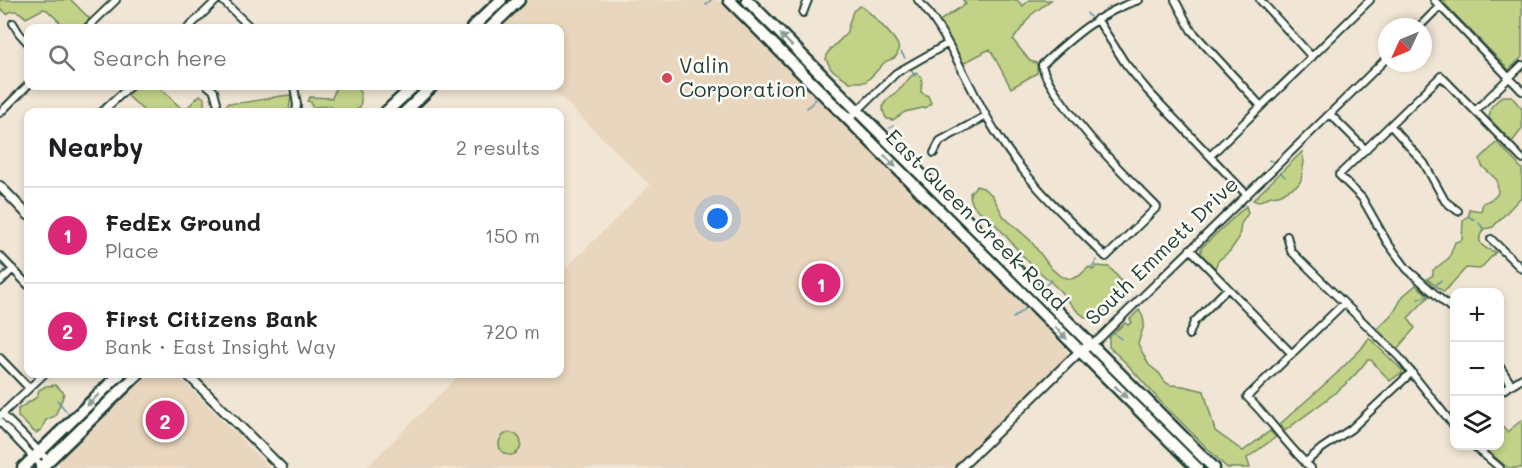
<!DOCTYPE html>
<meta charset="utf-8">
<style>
:root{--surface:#fff;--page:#f2f2f2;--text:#202124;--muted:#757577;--line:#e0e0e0;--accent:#db2777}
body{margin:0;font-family:Mali,sans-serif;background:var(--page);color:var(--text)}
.controls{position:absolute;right:18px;bottom:18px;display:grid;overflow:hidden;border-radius:12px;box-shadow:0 3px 9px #0003}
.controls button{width:54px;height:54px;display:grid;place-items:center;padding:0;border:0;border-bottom:2px solid var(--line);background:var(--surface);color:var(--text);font:30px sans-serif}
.compass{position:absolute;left:1378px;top:18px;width:54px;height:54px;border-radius:50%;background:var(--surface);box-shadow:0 3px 9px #0003;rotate:226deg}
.you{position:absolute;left:718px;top:219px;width:21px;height:21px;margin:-15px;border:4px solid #fff;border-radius:50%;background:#1a73e8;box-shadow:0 0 0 9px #1a73e833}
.badge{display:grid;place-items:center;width:39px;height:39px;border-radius:50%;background:var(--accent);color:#fff;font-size:20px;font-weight:700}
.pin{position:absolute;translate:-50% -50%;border:3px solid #fff;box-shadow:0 2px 6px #0006}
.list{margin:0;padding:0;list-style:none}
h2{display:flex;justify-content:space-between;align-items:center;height:78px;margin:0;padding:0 24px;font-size:26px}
h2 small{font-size:20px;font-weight:400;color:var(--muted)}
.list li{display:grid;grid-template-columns:39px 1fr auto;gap:18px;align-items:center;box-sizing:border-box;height:96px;padding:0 24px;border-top:2px solid var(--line)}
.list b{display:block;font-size:22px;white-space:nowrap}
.list p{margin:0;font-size:20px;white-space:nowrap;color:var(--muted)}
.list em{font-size:20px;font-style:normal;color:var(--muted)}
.icon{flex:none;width:33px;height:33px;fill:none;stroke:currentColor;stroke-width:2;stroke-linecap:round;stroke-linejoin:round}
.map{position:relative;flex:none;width:1522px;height:468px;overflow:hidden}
.search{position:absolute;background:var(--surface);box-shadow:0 3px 9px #0003;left:24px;top:24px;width:540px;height:66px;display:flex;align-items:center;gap:15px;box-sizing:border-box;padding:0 21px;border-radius:12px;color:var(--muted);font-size:22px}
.panel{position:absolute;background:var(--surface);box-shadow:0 3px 9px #0003;left:24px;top:108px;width:540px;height:270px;border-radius:12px}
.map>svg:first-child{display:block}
.built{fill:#e9d6be}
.green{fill:#c2d388;stroke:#70885e;stroke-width:1.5}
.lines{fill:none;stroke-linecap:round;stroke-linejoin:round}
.stream{stroke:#6192a3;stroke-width:1.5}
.minor-casing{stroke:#1f3d34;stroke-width:10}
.tertiary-casing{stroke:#1f3d34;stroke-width:12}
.primary-casing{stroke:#1f3d34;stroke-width:15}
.minor{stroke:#fdfcf7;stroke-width:6}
.tertiary{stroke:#fdfcf7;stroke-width:8}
.primary{stroke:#fdfcf7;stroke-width:10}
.oneway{fill:#8e9c96}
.poi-dot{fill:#d1495b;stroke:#fdfcf7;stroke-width:2}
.labels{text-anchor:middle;stroke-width:5;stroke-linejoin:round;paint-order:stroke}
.poi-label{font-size:21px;fill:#1f3d34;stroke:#fdfcf7;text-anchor:start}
.street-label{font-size:21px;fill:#1f3d34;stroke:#fdfcf7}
</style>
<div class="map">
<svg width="1522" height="468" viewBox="0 0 1522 468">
<rect width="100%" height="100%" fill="#f1e6d5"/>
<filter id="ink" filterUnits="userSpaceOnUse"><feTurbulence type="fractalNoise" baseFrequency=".0167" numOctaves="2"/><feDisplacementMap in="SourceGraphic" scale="12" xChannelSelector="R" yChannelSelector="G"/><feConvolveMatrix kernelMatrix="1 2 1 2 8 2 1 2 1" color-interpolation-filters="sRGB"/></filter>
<g filter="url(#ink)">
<path class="built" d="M529,0H717L735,14L768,51L782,61L1011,290L1065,348L1068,355L1066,359L955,468H366L460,374H560V274L650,185L549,86H560V28H502Z
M150,374H176L270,468H61L58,463L59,460Z"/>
<path class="green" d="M0,0H71L90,19L80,28H66L47,10L43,9L26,18C21,12 14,8 7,14L0,8Z
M963,0H1017L1023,6L1029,0H1051L1031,15L1013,40L1030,61L1037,63V73L1011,88L990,49L962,64L939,21L966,4Z
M1441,0H1522V57L1509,70Z
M860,6C866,8 897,39 898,46C899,48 898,52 897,55C894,60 889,59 885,62C879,68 873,76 865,82H850L831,69L826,59L828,52L846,34L853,11Z
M916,73L922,78L921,92L928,96L931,103L927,107L905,112L893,120L887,119C875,102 893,97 902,87C908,81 909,76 916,73Z
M137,86H158L182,109H186L200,95L204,98V107L209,112H145L127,95Z
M334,86C352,85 365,84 360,107L353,112H335L331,106L312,107L311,102L307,101L310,97L332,98L335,90Z
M291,95L289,112L259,111L258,112H222L228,103C248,105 270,96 291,95Z
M1502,96H1511L1522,109V129L1512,142L1489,118L1491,107Z
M1497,142L1522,169V196L1493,227L1484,229C1474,242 1483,249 1496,252L1480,269L1466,268L1444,292L1427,279L1433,275V270L1449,258L1455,242L1462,240L1463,221L1469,215V209L1481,211L1483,203L1494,198L1498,193L1497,180L1482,166L1480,159Z
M1302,152L1304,162L1301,180L1298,185L1279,195L1271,196L1258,202L1253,200C1270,183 1285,168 1302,152Z
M976,186L983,188L992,195L1004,217L1030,240L1051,268L1060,276L1071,279L1079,276L1089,267L1093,270L1097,266L1109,267C1127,285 1127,289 1109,305C1103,311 1099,317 1091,320C1075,314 1069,299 1057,288C1047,278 1036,269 1026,259C1015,248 1006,235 995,224C985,212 970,211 970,193Z
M1246,206L1248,213L1241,224L1239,238L1230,251L1218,261L1215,268L1201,254V248Z
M1416,285L1429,296L1408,318L1415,328L1397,349L1376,330L1394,312L1403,296Z
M1139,310C1149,324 1141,330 1138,344L1149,365L1159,373L1165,382L1170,385L1183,386L1204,391L1215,431L1243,451L1270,431L1276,437L1247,458L1250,468H1227L1160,401L1127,364L1109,347V337L1125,323L1128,325L1132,322L1130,319Z
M1369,338L1402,370V374L1398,375L1390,381L1371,360H1367C1346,390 1313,408 1285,431L1280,424L1335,375L1361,349Z
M56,385L64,393C62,401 58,408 55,416L46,420L41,430L36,433C30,429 25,422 18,417V409L37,397L39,390L46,386Z
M1522,420V468H1508L1482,446H1500V424L1507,432Z
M499 444a11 11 0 1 1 22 0a11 11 0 1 1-22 0Z"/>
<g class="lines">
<path class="stream" d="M706,5L711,0
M1087,13L1090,17
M901,52L905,58
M912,71L915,76
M807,108L816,99
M890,128L893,126
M1269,160L1271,161
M1281,173L1285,177
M1469,217L1475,220
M1479,223L1484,229
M1092,268L1097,260
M1436,285L1441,280
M1045,286L1051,280
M1418,299L1427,296
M1013,318L1027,307
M1114,333L1121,339
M57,400L67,412"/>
<g class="minor-casing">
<path id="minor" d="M222,0L251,28
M918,0C951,37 970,92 997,134C1026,181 1067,218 1106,257L1157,207C1122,172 1087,138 1059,97C1052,87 1044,76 1042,65C1071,38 1100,12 1139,0
M1175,0L1191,30L1261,106
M1260,0L1312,57
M1434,0L1522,91
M803,13L808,0
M1097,19L1125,63L1148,91L1247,195
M13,23L19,33L28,43
M1419,27L1440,6
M87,28L116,0
M188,28L217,0
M208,86L214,91L217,102
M294,86L297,105L296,112
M1475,111L1522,65
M102,112L130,86
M0,113L28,85
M1330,114L1366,150
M848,120L896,73L947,44
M1391,126L1424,163L1445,201L1458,211
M934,153L940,141L986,116
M1210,156L1370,0
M1287,236L1291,251L1399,357L1454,426
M1491,239L1522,269
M1190,249L1292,354
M0,256L28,285
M0,282L13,269
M1454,311L1407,269L1387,242L1362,198L1339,175L1441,76L1522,159
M1189,335L1194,322L1228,288
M1090,345L1099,339L1387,58
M0,358L29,388
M1500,367L1511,384
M1500,392L1522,378
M2,414L44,456
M0,416L44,374
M0,422L38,462
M1474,446L1500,468
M1305,463L1321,449L1351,429L1412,372
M1311,468C1287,446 1270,419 1247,397L1343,304"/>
</g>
<g class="tertiary-casing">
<path id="tertiary" d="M0,186L28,215
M187,374L282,468
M960,468L1080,351L1087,347"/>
</g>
<g class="primary-casing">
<path id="primary" d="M729,0L1197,468
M747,0L1214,468
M472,28L501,0
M490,28L519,0
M386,112L414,86
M405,112L432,86
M23,468L120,374
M41,468L138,374"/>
</g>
<use href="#minor" class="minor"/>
<use href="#tertiary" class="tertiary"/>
<use href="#primary" class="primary"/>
</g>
<defs><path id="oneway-solid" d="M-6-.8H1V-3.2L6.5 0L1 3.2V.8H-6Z" transform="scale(1.5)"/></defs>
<g class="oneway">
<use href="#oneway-solid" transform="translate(786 40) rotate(-135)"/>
<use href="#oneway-solid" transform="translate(890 161) rotate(45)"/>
<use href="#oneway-solid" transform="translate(1061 333) rotate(45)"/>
<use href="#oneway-solid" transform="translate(1121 392) rotate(45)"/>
<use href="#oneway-solid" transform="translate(93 400) rotate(136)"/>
</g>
</g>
<circle class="poi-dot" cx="667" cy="78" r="6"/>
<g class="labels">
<g class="poi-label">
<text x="679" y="73">Valin<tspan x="679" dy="24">Corporation</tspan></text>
</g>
<g class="street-label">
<text transform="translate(976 220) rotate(45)" y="7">East Queen Creek Road</text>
<text transform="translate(1162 251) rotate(-44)" y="7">South Emmett Drive</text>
</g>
</g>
</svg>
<div class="controls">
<button>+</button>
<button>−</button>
<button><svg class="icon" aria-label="layers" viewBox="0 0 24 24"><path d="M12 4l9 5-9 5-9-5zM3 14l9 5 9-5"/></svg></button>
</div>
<svg class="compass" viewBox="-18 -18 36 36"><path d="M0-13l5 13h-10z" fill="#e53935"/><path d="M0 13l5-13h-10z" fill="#757577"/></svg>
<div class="you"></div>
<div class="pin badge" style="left:821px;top:283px">1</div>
<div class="pin badge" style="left:165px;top:420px">2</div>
<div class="search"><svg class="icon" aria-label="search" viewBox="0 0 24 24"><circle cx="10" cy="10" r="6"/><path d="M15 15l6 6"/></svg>Search here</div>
<section class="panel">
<h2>Nearby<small>2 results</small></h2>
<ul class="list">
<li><span class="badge">1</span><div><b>FedEx Ground</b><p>Place</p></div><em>150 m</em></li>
<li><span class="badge">2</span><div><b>First Citizens Bank</b><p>Bank · East Insight Way</p></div><em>720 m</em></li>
</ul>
</section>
</div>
